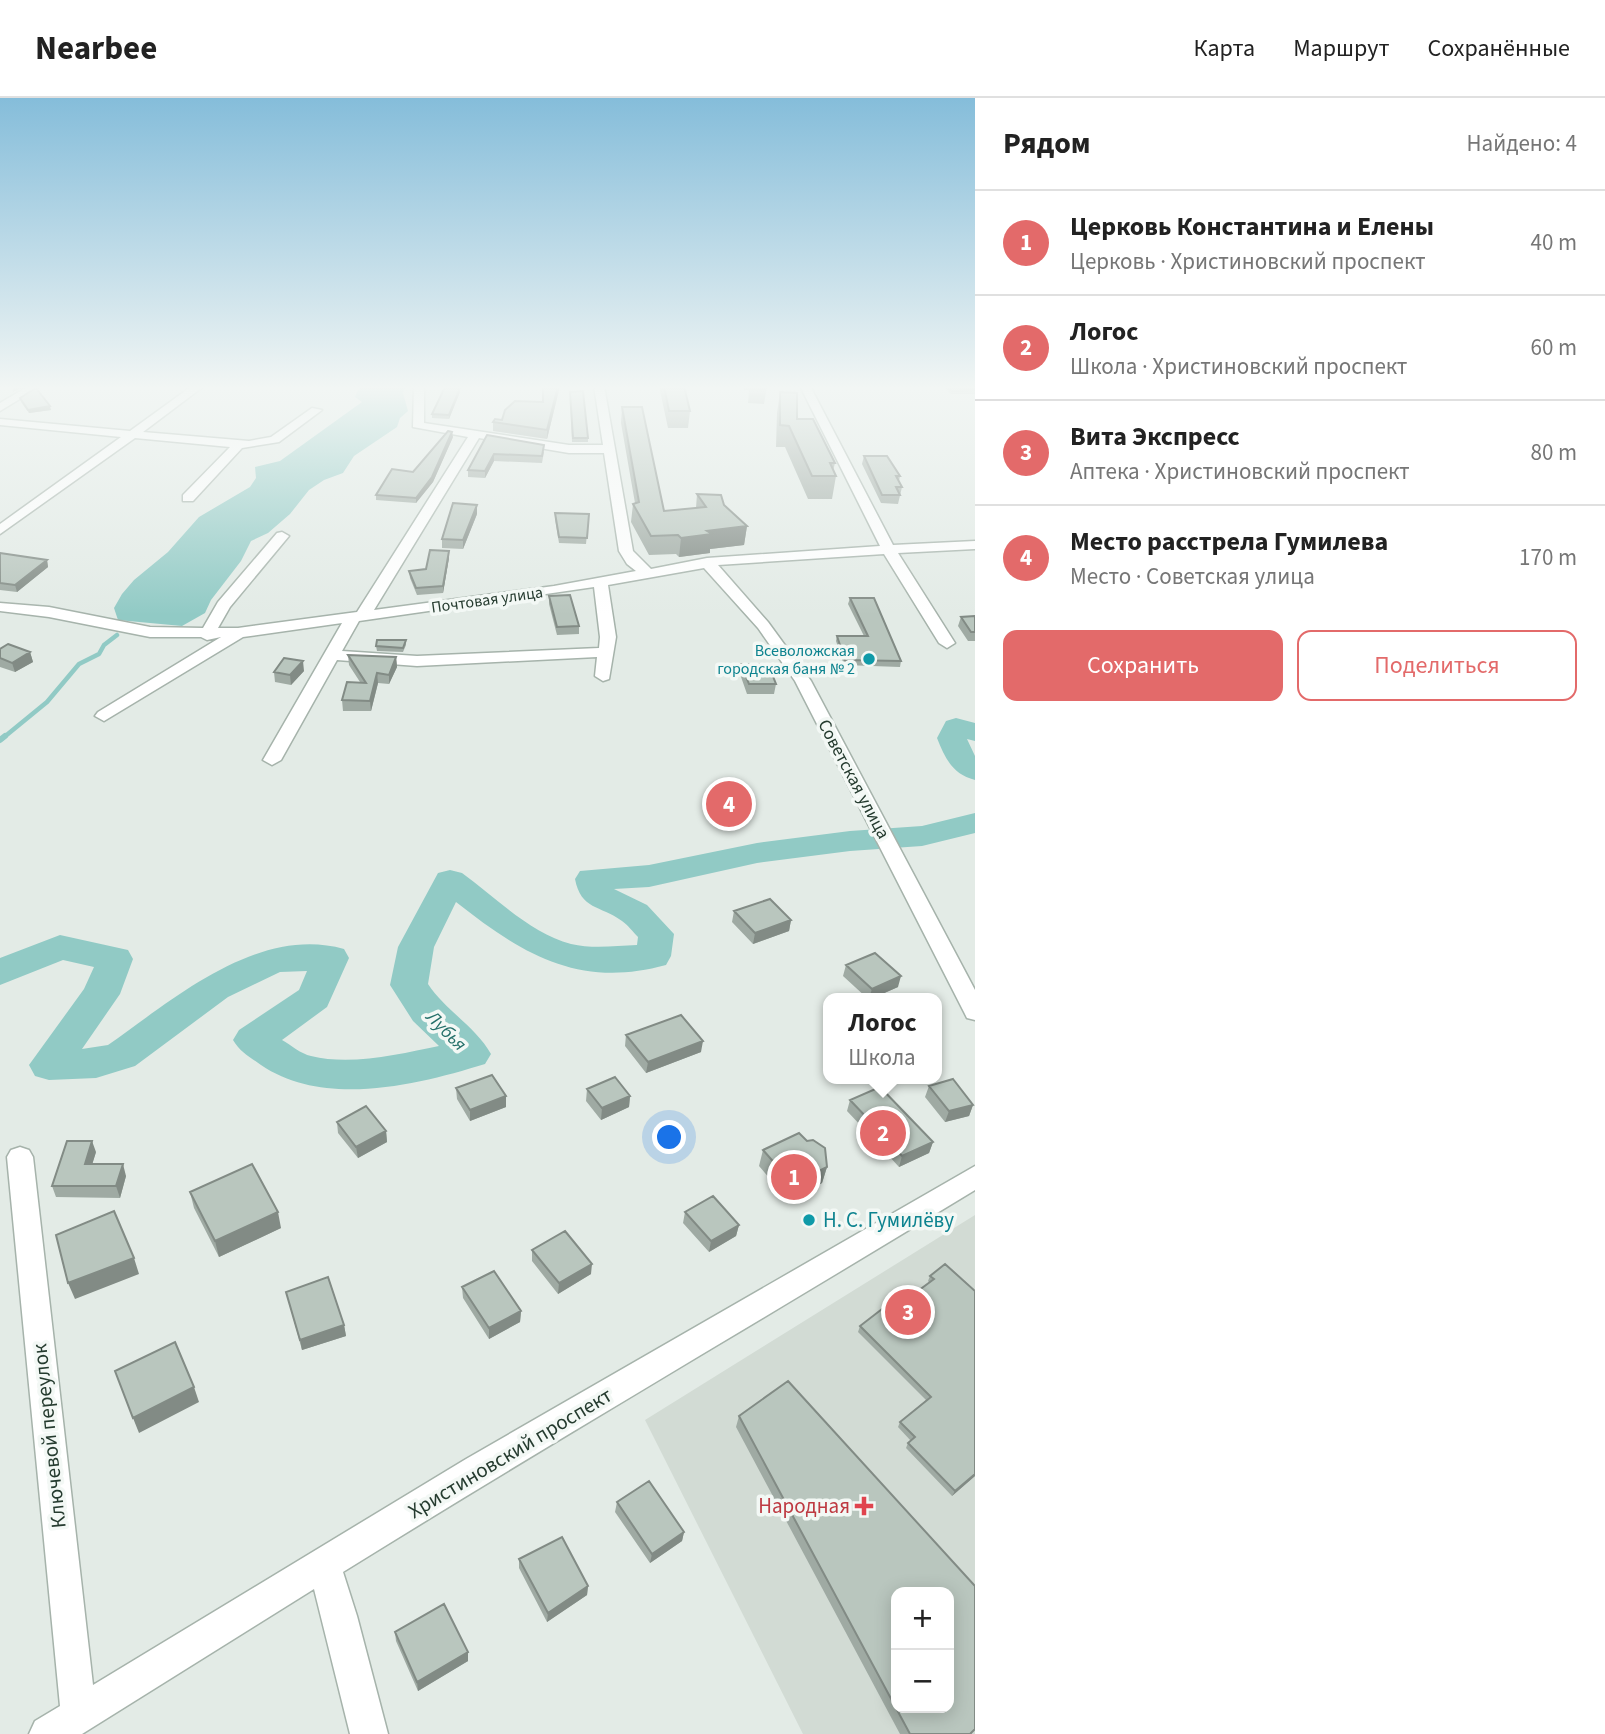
<!DOCTYPE html>
<html lang="ru">
<meta charset="utf-8">
<style>
:root{--surface:#fff;--page:#f6f6f6;--text:#222;--muted:#767676;--line:#e0e0e0;--accent:#e36a6a}
body{margin:0;font-family:"Source Sans 3",sans-serif;background:var(--page);color:var(--text)}
.controls{position:absolute;right:21px;bottom:21px;display:grid;overflow:hidden;border-radius:14px;box-shadow:0 4px 18px #0003}
.controls button{width:63px;height:63px;display:grid;place-items:center;padding:0;border:0;border-bottom:2px solid var(--line);background:var(--surface);color:var(--text);font:35px sans-serif}
.you{position:absolute;left:670px;top:1040px;width:24px;height:24px;margin:-18px;border:5px solid #fff;border-radius:50%;background:#1a73e8;box-shadow:0 0 0 10px #1a73e833}
.badge{display:grid;place-items:center;width:46px;height:46px;border-radius:50%;background:var(--accent);color:#fff;font-size:23px;font-weight:700}
.pin{position:absolute;translate:-50% -50%;border:4px solid #fff;box-shadow:0 2px 7px #0006}
.popup{position:absolute;left:823px;top:895px;width:119px;height:91px;box-sizing:border-box;display:grid;place-content:center;border-radius:14px;background:var(--surface);filter:drop-shadow(0 2px 5px #0005);font-size:23px;white-space:nowrap;color:var(--muted)}
.popup b{font-size:26px;color:var(--text)}
.popup::after{content:'';position:absolute;left:50%;top:100%;margin-left:-14px;border:14px solid transparent;border-top-color:var(--surface)}
.list{margin:0;padding:0;list-style:none}
h2{display:flex;justify-content:space-between;align-items:center;height:91px;margin:0;padding:0 28px;font-size:30px}
h2 small{font-size:23px;font-weight:400;color:var(--muted)}
.list li{display:grid;grid-template-columns:46px 1fr auto;gap:21px;align-items:center;box-sizing:border-box;height:105px;padding:0 28px;border-top:2px solid var(--line)}
.list b{display:block;font-size:26px;white-space:nowrap}
.list p{margin:0;font-size:23px;white-space:nowrap;color:var(--muted)}
.list em{font-size:23px;font-style:normal;color:var(--muted)}
.actions{display:flex;gap:14px;padding:21px 28px}
.actions a{flex:1;padding:16px 0;border:2px solid var(--accent);border-radius:14px;text-align:center;font-size:24px;color:var(--accent)}
.actions .main{background:var(--accent);color:#fff}
.map{position:relative;flex:none;width:975px;height:1636px;overflow:hidden}
header{display:flex;align-items:center;gap:42px;box-sizing:border-box;height:98px;padding:0 35px;background:var(--surface);border-bottom:2px solid var(--line)}
header strong{font-size:33px}
nav{display:flex;gap:38px;margin-inline-start:auto;font-size:24px}
main{display:flex}
aside{flex:1;background:var(--surface)}
.map>svg:first-child{display:block}
.built{fill:#d2dbd4;fill-rule:evenodd}
.water{fill:#91cac5}
.lines{fill:none;stroke-linecap:round;stroke-linejoin:round}
.stream-far1{stroke:#91cac5;stroke-width:4.5}
.stream{stroke:#91cac5;stroke-width:6}
.river{fill:#91cac5;fill-rule:evenodd}
.minor-casing{stroke:#a6b3ab;stroke-width:3}
.minor{fill:#fff;fill-rule:evenodd}
.wall{fill:#9faaa3}
.shaded-wall{fill:#828b85}
.building{fill:#b9c6be;stroke:#828b85;stroke-width:2;fill-rule:evenodd}
.culture-dot{fill:#0f9aa8;stroke:#f3f8f5;stroke-width:2.5}
.health-dot{fill:#e0444e;stroke:#f3f8f5;stroke-width:2.5}
.labels{text-anchor:middle;stroke-width:7;stroke-linejoin:round;paint-order:stroke}
.far-street-label{font-size:16px;fill:#253b2f;stroke:#f3f8f5}
.far-culture-label{font-size:16px;fill:#0d838f;stroke:#f3f8f5;text-anchor:end}
.street-label{font-size:18px;fill:#253b2f;stroke:#f3f8f5}
.water-label{font-size:19px;font-style:italic;fill:#25706a;stroke:#f3f8f5}
.near-culture-label{font-size:21px;fill:#0d838f;stroke:#f3f8f5;text-anchor:start}
.near-street-label{font-size:21px;fill:#253b2f;stroke:#f3f8f5}
.near-health-label{font-size:21px;fill:#be3a42;stroke:#f3f8f5;text-anchor:end}
</style>
<header>
<strong>Nearbee</strong>
<nav><a>Карта</a><a>Маршрут</a><a>Сохранённые</a></nav>
</header>
<main>
<div class="map">
<svg width="975" height="1636" viewBox="0 0 975 1636">
<rect width="100%" height="100%" fill="#e3ebe6"/>
<path class="built" d="M975,1117V1636H803L645,1322ZM896,1494H949V1610H896Z"/>
<path class="water" d="M360,288H406L403,295L408,313L400,320L397,329L354,358L343,375L324,382L309,392L290,416L268,435L251,443L241,463L211,502L205,515L182,528L118,522L114,510L122,496L134,482L168,454L199,419L250,389L256,380L255,369L280,363L362,304L355,299Z"/>
<g class="lines">
<path class="stream-far1" d="M3,640L47,604L79,566L99,556L104,547L117,537"/>
<path class="stream" d="M0,642L5,638"/>
<path class="river" d="M956,620L975,625V643L967,641L975,658V682C952,676 945,660 937,640L946,623Z
M975,715V735L922,748L850,753L757,765L649,789L614,791L647,807L674,836L671,858L666,867C579,891 522,856 456,804L434,849L428,886C445,912 476,929 491,956L485,966C417,987 324,1010 261,967C250,959 240,954 233,942L239,932L299,892L307,873L280,874L228,899L135,968L96,980L49,982L35,978L29,967L84,891L94,869L63,862L0,887V860L60,837L128,852L133,861L120,896L82,951L108,947C174,901 258,827 344,851L349,860L327,909L282,942C291,947 301,956 311,958C351,968 400,956 439,948L413,923L390,887L398,849L438,775L450,772L462,775C495,799 531,836 571,846C592,851 615,848 637,847L638,839C633,834 628,827 622,823C600,807 581,812 575,781L580,773L649,767L757,745L850,733L922,728Z"/>
<g class="minor-casing">
<path id="minor" d="M29,288H41L0,313V305Z
M192,288H204L143,334L249,343L271,339L312,310L322,312L279,344L242,350L193,403H183V397L230,349L135,340L0,436V426L121,339L0,327V321L130,333Z
M414,288H424V325L569,347H603L594,288H604L633,453L651,471L707,460L880,448L800,288H810L893,447L975,443V451L898,455L955,545L947,550L939,545L884,456L718,467L768,524L811,583L975,892V922L967,920L964,914L795,583L758,530L704,470L608,487L616,539L609,581L603,583L595,578L597,559L417,568L337,562L281,662L272,667L263,662L342,525L243,539L104,623L95,618L98,614L221,539L207,542L201,539H150L49,519L0,513V505L49,509L150,529L203,530L218,504L277,435L282,434L289,438L230,509L218,530H238L357,514L468,339L413,329ZM479,340L569,355H604L619,453L627,466L636,473L554,488L374,512ZM594,489L600,539L599,550L417,558L342,553L359,523Z
M20,1049L29,1052L33,1059L93,1587L466,1361L975,1068V1092C765,1220 552,1344 343,1474L357,1518L388,1636H350L314,1491L82,1636H29L35,1623L60,1608L7,1059L11,1052Z"/>
</g>
<use href="#minor" class="minor"/>
</g>
<path class="wall" d="M560,288L547,341L493,333V324L502,322L543,304Z
M659,288H704H684L690,313L688,330H668Z
M744,288H767L764,306L748,305L749,292H744Z
M943,288H975V296H951Z
M460,294L449,321L432,320V316Z
M570,294L588,340V344H572Z
M780,294L797,321L835,365L833,373L836,378L832,401H808L785,349H776L777,315Z
M20,300L51,312L29,315L21,304Z
M622,309L664,413L696,410L697,396L724,407L747,428L744,447L710,451V455L679,459L676,456L649,457L631,424L633,406L635,405L621,325Z
M487,337L544,354L542,365L494,363L485,380L468,379V372Z
M453,339L433,384L416,405L376,402V397L413,374Z
M864,358L900,378L899,383L902,389L898,406L881,405L862,366Z
M555,415L589,416L586,446L559,445L555,421Z
M477,416L463,451L442,450V441Z
M0,455L47,462L48,469L17,494L0,492Z
M449,460L443,495L417,497L410,480L409,473L426,471Z
M549,498L579,528V536L557,537L549,506Z
M850,500L901,563L900,569L844,567L836,543L837,538H864L848,506Z
M975,518V543H968L958,528L961,519Z
M406,542V547L403,554L377,553L376,548Z
M0,551L30,554L33,564L15,574L0,569Z
M348,557L396,559L397,569L389,586L378,585L371,613H343L342,602L360,584L349,567Z
M741,566L776,586L774,596H747L740,576Z
M304,573L291,587L275,584L274,574Z
M734,813L791,822L789,833L753,846L732,824Z
M846,867L898,889L873,900H867L843,878Z
M626,937L701,954L646,975L625,948Z
M929,988L973,1007L969,1018L945,1024L925,999Z
M456,990L506,998V1009L470,1023L457,1001Z
M587,991L630,998L629,1009L601,1022L586,1003Z
M850,1002L933,1044L929,1055L899,1069L878,1046L873,1048L862,1036L864,1031L847,1013Z
M337,1024L386,1033L387,1044L358,1060L338,1035Z
M763,1052L827,1069L822,1085L788,1102L759,1068Z
M96,1054L92,1066L126,1078L120,1100L56,1099L52,1088Z
M190,1094L281,1130L219,1159L194,1110Z
M685,1114L739,1127L736,1138L709,1154L683,1125Z
M532,1152L591,1176L558,1196L532,1163Z
M945,1166L975,1378L952,1398L906,1350L908,1345L911,1343L898,1329L900,1324L926,1302L858,1234L860,1228L887,1216L930,1185L928,1183L930,1178Z
M462,1189L521,1213L520,1224L489,1241L463,1200Z
M286,1194L344,1227L346,1238L302,1252Z
M739,1318L972,1636H900L736,1329Z
M617,1404L684,1434L682,1443L650,1465L615,1414Z
M519,1461L588,1488L587,1497L547,1524L519,1470Z
M395,1534L468,1554V1563L418,1593L396,1543Z"/>
<path class="shaded-wall" d="M17,288H25L13,294V290Z
M558,288H560L547,341V332Z
M460,290V294L449,321V317Z
M50,308L51,312L29,315L28,312Z
M452,334L453,339L433,384L416,405V400Z
M494,356V363L485,380V373Z
M477,407V416L463,451V442Z
M747,428L744,447L710,451V455L679,459L681,440L707,433Z
M449,453V460L443,495V488Z
M47,462L48,469L17,494L15,487Z
M30,554L33,564L15,574L12,565Z
M396,559L397,569L389,586V577Z
M303,563L304,573L291,587L290,577Z
M377,575L378,585L371,613L370,603Z
M791,822L789,833L753,846L755,835Z
M901,878L898,889L873,900H869L872,891Z
M703,943L701,954L646,975L648,964Z
M506,998V1009L470,1023V1012Z
M630,998L629,1009L601,1022L602,1010Z
M973,1007L969,1018L945,1024L949,1013Z
M386,1033L387,1044L358,1060L356,1049Z
M881,1035L878,1046L873,1048L877,1037Z
M92,1043L96,1054L89,1077L85,1066Z
M933,1044L929,1055L899,1069L902,1058Z
M123,1066L126,1078L120,1100L116,1088Z
M827,1069L822,1085L788,1102L793,1086Z
M278,1114L281,1130L219,1159L215,1143Z
M739,1127L736,1138L709,1154L711,1143Z
M134,1160L139,1176L75,1201L68,1185Z
M592,1166L591,1176L558,1196L559,1185Z
M521,1213L520,1224L489,1241V1230Z
M344,1227L346,1238L302,1252L300,1242Z
M194,1289L199,1304L139,1335L133,1320Z
M975,1376V1378L952,1398L955,1393Z
M684,1434L682,1443L650,1465L652,1456Z
M588,1488L587,1497L547,1524L548,1515Z
M468,1554V1563L418,1593L417,1584Z"/>
<path class="building" d="M543,288H558L547,332L493,324L495,321L502,322L505,312L515,303L543,304Z
M664,288H684L690,313H669Z
M750,288H767V290L750,289Z
M948,288H975V292L952,293Z
M445,289L460,290L449,317L432,316Z
M36,290L50,308L28,312L20,300Z
M583,293L588,340H573L570,294Z
M780,294L797,295V321H813L835,365H830L836,378H812L789,328L780,327Z
M622,309H642L664,413L706,409L697,396L721,397L724,407L747,428L707,433L712,436L681,440L678,437L651,438L633,406L639,404Z
M448,333L452,334L432,379L416,400L376,397L392,371L413,374Z
M487,337L544,347L542,358L494,356L485,373L468,372Z
M864,358H887L900,378H896L902,389H896L900,397H882Z
M453,405L477,407L463,442L442,441Z
M555,415L589,416L587,440L559,439Z
M430,452L449,453L443,488L416,490L409,473L426,471Z
M0,455L47,462L15,487L0,485Z
M570,497L579,528L557,529L549,498Z
M850,500H874L901,563L845,562L837,538H868Z
M975,518V534H971L961,519Z
M377,542H406L403,550L376,548Z
M8,546L30,554L12,565L0,560V551Z
M348,557L396,559L389,577L377,575L370,603L342,602L347,584L366,585Z
M284,560L303,563L290,577L274,574Z
M741,566H768L776,586H749Z
M770,801L791,822L755,835L734,813Z
M875,855L901,878L872,891L846,867Z
M681,917L703,943L648,964L626,937Z
M492,977L506,998L470,1012L456,990Z
M615,979L630,998L602,1010L587,991Z
M953,981L973,1007L949,1013L929,988Z
M880,989L933,1044L902,1058L881,1035L877,1037L866,1025L870,1023L850,1002Z
M366,1008L386,1033L356,1049L337,1024Z
M799,1035L807,1043L813,1042L825,1050L827,1069L793,1086L763,1052Z
M67,1043H92L85,1066H123L116,1088H52Z
M252,1066L278,1114L215,1143L190,1094Z
M713,1098L739,1127L711,1143L685,1114Z
M114,1113L134,1160L68,1185L56,1137Z
M565,1133L592,1166L559,1185L532,1152Z
M945,1166L975,1193V1376L955,1393L908,1345L915,1339L900,1324L931,1299L860,1228L882,1211L887,1216L934,1181L930,1178Z
M494,1173L521,1213L489,1230L462,1189Z
M328,1179L344,1227L300,1242L286,1194Z
M175,1244L194,1289L133,1320L115,1273Z
M788,1283L975,1488V1631L970,1636H910L739,1318ZM896,1494H949V1610H896Z
M649,1383L684,1434L652,1456L617,1404Z
M562,1439L588,1488L548,1515L519,1461Z
M444,1506L468,1554L417,1584L395,1534Z"/>
<linearGradient id="sky" x2="0" y2="1"><stop stop-color="#85bdda"/><stop offset="0.56" stop-color="#f2f6f4"/><stop offset="1" stop-color="#f2f6f4" stop-opacity="0"/></linearGradient>
<rect width="975" height="517" fill="url(#sky)"/>
<g class="culture-dot">
<circle cx="869" cy="561" r="7"/>
<circle cx="809" cy="1122" r="7"/>
</g>
<path class="health-dot" d="M860.5 1397.5h7v7h7v7h-7v7h-7v-7h-7v-7h7z"/>
<g class="labels">
<g class="far-street-label">
<text transform="translate(487 501) rotate(-8)" y="6">Почтовая улица</text>
</g>
<g class="far-culture-label">
<text x="855" y="558">Всеволожская<tspan x="855" dy="18">городская баня № 2</tspan></text>
</g>
<g class="street-label">
<text transform="translate(854 681) rotate(62)" y="6">Советская улица</text>
</g>
<g class="water-label">
<text transform="translate(447 932) rotate(45)" y="7">Лубья</text>
</g>
<g class="near-culture-label">
<text x="823" y="1129">Н. С. Гумилёву</text>
</g>
<g class="near-street-label">
<text transform="translate(49 1338) rotate(-96)" y="7">Ключевой переулок</text>
<text transform="translate(510 1355) rotate(-31)" y="7">Христиновский проспект</text>
</g>
<g class="near-health-label">
<text x="850" y="1415">Народная</text>
</g>
</g>
</svg>
<div class="controls">
<button>+</button>
<button>−</button>
</div>
<div class="you"></div>
<div class="pin badge" style="left:794px;top:1079px">1</div>
<div class="pin badge" style="left:883px;top:1035px">2</div>
<div class="popup"><b>Логос</b>Школа</div>
<div class="pin badge" style="left:908px;top:1214px">3</div>
<div class="pin badge" style="left:729px;top:706px">4</div>
</div>
<aside>
<h2>Рядом<small>Найдено: 4</small></h2>
<ul class="list">
<li><span class="badge">1</span><div><b>Церковь Константина и Елены</b><p>Церковь · Христиновский проспект</p></div><em>40 m</em></li>
<li><span class="badge">2</span><div><b>Логос</b><p>Школа · Христиновский проспект</p></div><em>60 m</em></li>
<li><span class="badge">3</span><div><b>Вита Экспресс</b><p>Аптека · Христиновский проспект</p></div><em>80 m</em></li>
<li><span class="badge">4</span><div><b>Место расстрела Гумилева</b><p>Место · Советская улица</p></div><em>170 m</em></li>
</ul>
<div class="actions"><a class="main">Сохранить</a><a>Поделиться</a></div>
</aside>
</main>
